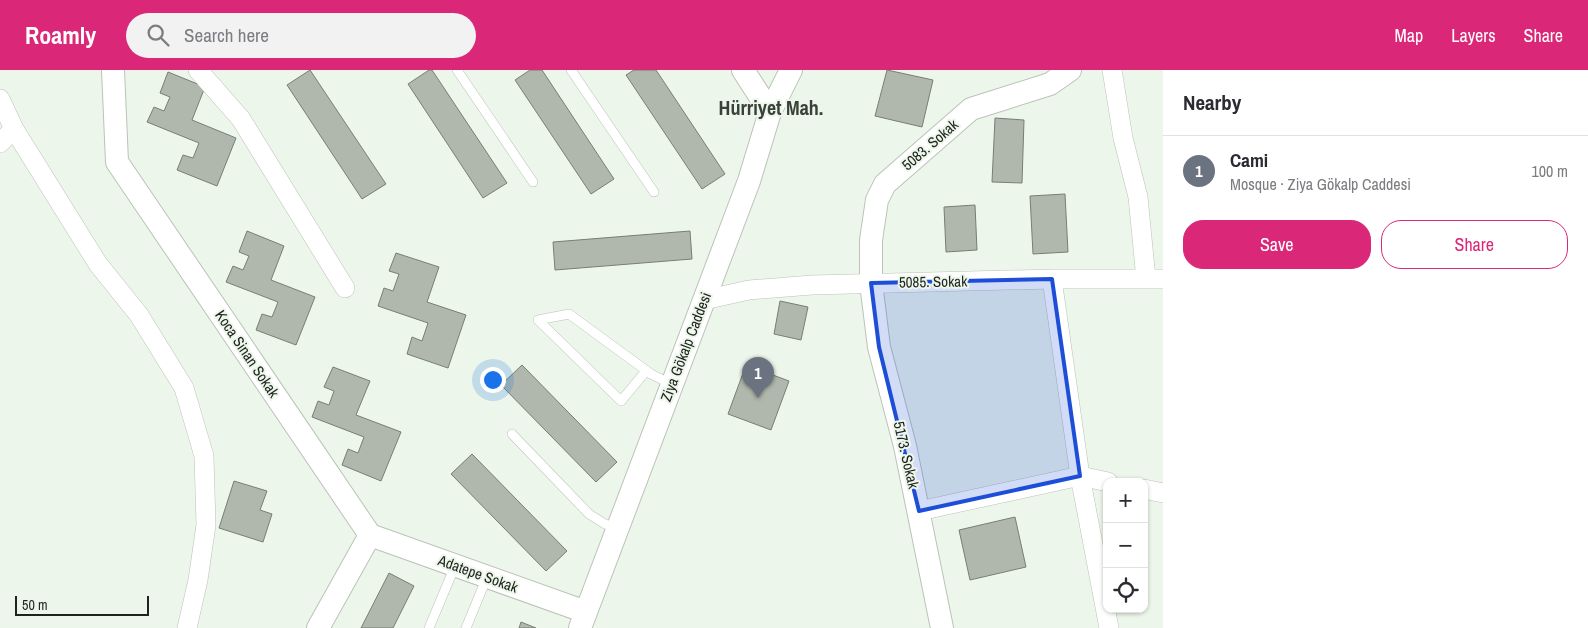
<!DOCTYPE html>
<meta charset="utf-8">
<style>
:root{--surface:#fff;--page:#f2f2f3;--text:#2b2b33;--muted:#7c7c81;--line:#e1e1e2;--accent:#db2777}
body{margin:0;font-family:"Archivo Narrow",sans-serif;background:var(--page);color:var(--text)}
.controls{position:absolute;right:15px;bottom:15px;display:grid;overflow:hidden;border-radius:10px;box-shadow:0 1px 4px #0004}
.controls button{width:45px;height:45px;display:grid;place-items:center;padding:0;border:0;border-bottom:1px solid var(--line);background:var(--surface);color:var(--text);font:25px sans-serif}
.scale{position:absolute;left:15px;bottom:12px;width:134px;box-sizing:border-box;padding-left:5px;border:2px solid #1f221e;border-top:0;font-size:14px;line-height:18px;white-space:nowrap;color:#1f221e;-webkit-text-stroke:4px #edf6ea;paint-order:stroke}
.you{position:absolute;left:492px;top:309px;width:18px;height:18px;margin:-12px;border:4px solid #fff;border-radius:50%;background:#1a73e8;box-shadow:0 0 0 8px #1a73e833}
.badge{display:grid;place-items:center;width:32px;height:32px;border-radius:50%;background:var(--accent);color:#fff;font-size:16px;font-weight:700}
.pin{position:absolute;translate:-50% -41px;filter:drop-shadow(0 1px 2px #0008)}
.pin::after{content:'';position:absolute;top:26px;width:18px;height:15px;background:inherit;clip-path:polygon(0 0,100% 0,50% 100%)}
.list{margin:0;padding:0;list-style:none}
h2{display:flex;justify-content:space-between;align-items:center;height:65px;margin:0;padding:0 20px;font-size:21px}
h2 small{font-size:16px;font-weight:400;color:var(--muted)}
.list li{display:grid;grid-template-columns:32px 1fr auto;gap:15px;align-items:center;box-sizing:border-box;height:70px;padding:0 20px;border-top:1px solid var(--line)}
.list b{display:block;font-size:19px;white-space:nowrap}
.list p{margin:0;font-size:16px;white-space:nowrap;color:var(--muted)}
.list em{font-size:16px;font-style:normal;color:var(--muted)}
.actions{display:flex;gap:10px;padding:15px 20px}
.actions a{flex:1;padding:11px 0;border:1px solid var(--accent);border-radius:20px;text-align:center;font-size:18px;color:var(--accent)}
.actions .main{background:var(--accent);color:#fff}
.icon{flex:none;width:28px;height:28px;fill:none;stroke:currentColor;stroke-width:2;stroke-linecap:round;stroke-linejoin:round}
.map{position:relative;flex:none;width:1163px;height:558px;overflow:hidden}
header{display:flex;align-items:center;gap:30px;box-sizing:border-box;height:70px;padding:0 25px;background:var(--accent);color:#fff}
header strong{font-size:24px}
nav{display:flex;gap:28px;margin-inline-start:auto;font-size:18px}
.search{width:350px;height:45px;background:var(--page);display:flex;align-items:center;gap:12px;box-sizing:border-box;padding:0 18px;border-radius:28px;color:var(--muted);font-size:19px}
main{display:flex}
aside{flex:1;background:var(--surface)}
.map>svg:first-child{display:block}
.building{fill:#b0b8ad;stroke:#777f75}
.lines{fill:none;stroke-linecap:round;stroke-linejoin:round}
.service-casing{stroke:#bbc3b8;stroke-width:10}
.minor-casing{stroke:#bbc3b8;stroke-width:20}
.tertiary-casing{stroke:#bbc3b8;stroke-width:24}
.service{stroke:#fff;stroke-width:9}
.minor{stroke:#fff;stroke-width:19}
.tertiary{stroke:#fff;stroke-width:22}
.marked{fill:#1d4ed8;fill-opacity:0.2;stroke:#1d4ed8;stroke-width:4;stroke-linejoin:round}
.labels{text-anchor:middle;stroke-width:4;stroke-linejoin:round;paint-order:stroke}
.street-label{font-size:15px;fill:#1f221e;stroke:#edf6ea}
.district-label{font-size:20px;font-weight:bold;fill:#3a4138;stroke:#edf6ea}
</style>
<header>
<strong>Roamly</strong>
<div class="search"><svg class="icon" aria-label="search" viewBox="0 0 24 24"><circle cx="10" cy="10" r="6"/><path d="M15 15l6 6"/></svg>Search here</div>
<nav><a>Map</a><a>Layers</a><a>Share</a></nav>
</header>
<main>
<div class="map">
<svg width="1163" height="558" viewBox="0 0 1163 558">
<rect width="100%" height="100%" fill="#edf6ea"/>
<path class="building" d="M310,0L386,114L362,129L287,15Z
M429,0H432L507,113L483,128L408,14Z
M530,0H542L614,109L591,124L515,10Z
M634,0H656L725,104L702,119L626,5Z
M887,0L933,10L922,57L875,46Z
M168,2L205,17L192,50L236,68L217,116L177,100L183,85L193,88L199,73L147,52L154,37L164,41L170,27L160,23Z
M995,48L1024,50L1022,113L992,112Z
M1065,124L1068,182L1033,184L1030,126Z
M975,135L977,180L946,182L944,137Z
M247,161L284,176L271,210L315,227L296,275L256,260L262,244L272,247L278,232L226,212L233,196L243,200L249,186L239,182Z
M690,161L692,189L555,200L553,172Z
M396,183L439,197L427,232L466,245L448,298L407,284L412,267L422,271L428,253L378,236L384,218L393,221L399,204L389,201Z
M780,231L808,237L801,270L774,264Z
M522,295L617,392L596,412L501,315Z
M746,295L789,311L771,360L728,344Z
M333,297L370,311L356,345L401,362L381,411L342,395L348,379L358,383L364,367L312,347L318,331L329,335L334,321L324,317Z
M472,384L567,481L546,501L451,404Z
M234,411L267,421L260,440L272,444L263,472L219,458Z
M1015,447L1026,497L970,510L959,460Z
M389,503L414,516L393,558H361Z
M521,552L536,558H519Z"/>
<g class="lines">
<g class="service-casing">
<path id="service" d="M457,0L533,112
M571,0L654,122
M538,250L569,244L651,304L671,314
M538,250L621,331L646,301
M512,364L589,444L605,454L617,458
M429,558L455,496
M466,558L487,507"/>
</g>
<g class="minor-casing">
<path id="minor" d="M198,0L241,49L345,218
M1112,0L1123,68L1138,127L1146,209
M0,29L14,59L98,194L139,245L184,318L204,386L206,455L198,510L187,558
M0,73L14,59
M1052,209L1080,406L1109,558
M704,230L749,220L812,215L1052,209H1163
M1144,419L1163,423
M919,441L1080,406L1108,412"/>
</g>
<g class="tertiary-casing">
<path id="tertiary" d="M113,0L117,92L370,465L318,558
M770,42L791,0
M370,465L586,542
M580,558L749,111L770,42L743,0
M942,558L905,376L879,277L871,213V170L877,130L885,114L971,39L1050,14L1070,0"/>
</g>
<use href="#service" class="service"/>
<use href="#minor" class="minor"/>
<use href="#tertiary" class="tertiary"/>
</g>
<path class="marked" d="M1052,209L1080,406L919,441L879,277L871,213Z"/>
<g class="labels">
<g class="street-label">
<text transform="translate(930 75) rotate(-41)" y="5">5083. Sokak</text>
<text transform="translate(933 212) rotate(-1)" y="5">5085. Sokak</text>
<text transform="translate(686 277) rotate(-69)" y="5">Ziya Gökalp Caddesi</text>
<text transform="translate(247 284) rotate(56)" y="5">Koca Sinan Sokak</text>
<text transform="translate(906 385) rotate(77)" y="5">5173. Sokak</text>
<text transform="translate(478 504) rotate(20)" y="5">Adatepe Sokak</text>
</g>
<g class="district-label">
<text x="771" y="45">Hürriyet Mah.</text>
</g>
</g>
</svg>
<div class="controls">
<button>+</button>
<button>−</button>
<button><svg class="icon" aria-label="locate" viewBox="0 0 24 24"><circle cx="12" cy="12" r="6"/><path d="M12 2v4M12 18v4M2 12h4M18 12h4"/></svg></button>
</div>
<div class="scale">50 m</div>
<div class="you"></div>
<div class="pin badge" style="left:758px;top:328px;background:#6b7280">1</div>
</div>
<aside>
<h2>Nearby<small></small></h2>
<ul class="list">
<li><span class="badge" style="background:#6b7280">1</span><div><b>Cami</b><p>Mosque · Ziya Gökalp Caddesi</p></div><em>100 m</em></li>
</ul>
<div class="actions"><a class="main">Save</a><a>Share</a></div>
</aside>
</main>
